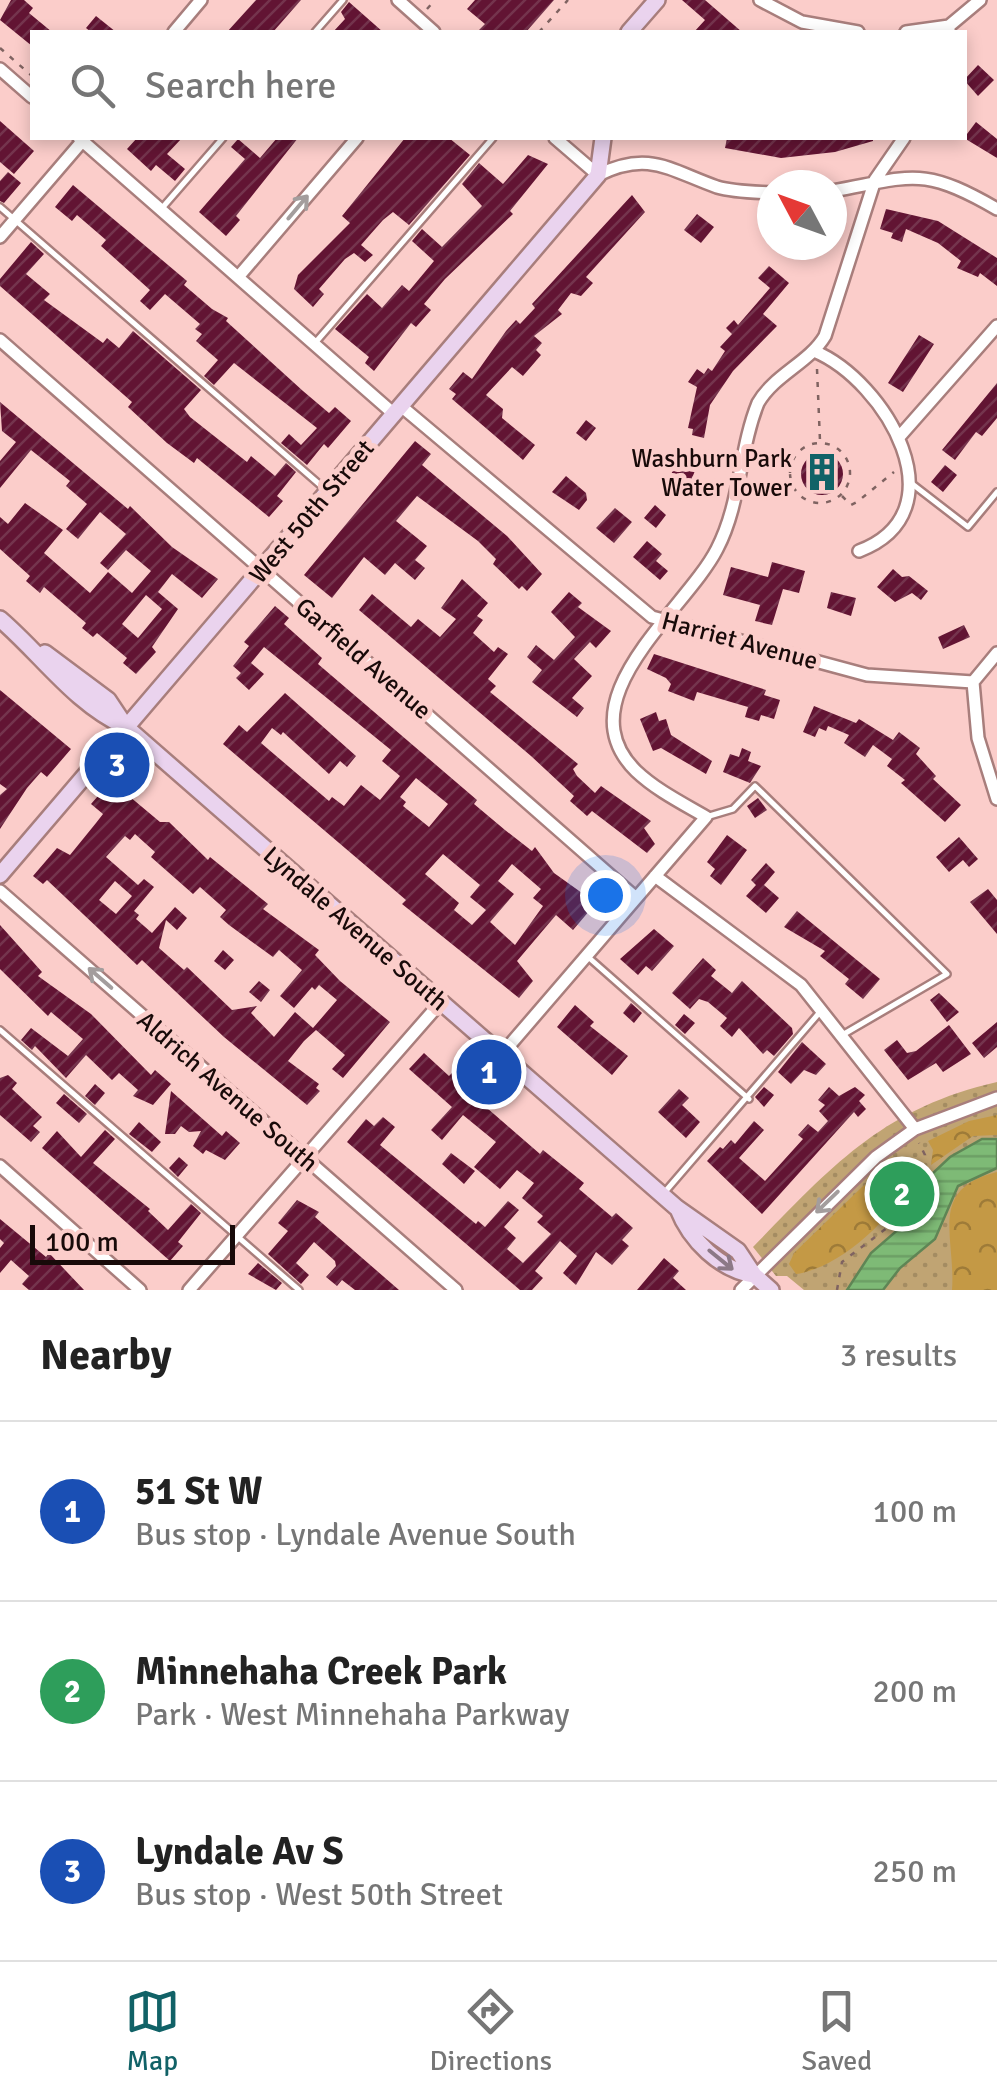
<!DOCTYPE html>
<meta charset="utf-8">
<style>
:root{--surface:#fff;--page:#f2f2f2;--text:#222;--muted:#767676;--line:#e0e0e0;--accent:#116267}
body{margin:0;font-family:Signika,sans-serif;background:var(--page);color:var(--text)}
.compass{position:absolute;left:757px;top:170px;width:90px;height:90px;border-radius:50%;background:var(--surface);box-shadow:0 5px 15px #0003;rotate:311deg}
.scale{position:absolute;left:30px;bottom:25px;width:205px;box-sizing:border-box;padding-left:10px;border:5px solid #180a09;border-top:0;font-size:28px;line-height:35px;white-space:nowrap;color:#180a09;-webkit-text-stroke:8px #fbcdca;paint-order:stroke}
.you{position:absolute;left:605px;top:895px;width:35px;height:35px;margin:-25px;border:8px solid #fff;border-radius:50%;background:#1a73e8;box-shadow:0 0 0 15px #1a73e833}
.badge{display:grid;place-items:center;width:65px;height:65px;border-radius:50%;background:var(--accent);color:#fff;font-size:32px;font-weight:700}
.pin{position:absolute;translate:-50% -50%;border:5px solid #fff;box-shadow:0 2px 10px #0006}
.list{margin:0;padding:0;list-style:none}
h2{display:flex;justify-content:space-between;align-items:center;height:130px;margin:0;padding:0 40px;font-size:42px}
h2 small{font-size:32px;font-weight:400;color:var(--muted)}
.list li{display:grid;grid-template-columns:65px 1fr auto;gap:30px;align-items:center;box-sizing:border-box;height:180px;padding:0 40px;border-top:2px solid var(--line)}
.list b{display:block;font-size:38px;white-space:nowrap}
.list p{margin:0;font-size:32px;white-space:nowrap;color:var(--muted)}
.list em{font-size:32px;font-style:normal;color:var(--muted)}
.icon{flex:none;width:55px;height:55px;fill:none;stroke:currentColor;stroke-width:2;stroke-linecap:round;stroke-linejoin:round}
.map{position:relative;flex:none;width:997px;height:1290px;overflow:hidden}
.search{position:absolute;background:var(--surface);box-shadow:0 5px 15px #0003;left:30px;right:30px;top:30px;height:110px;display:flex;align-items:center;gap:25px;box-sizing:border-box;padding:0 35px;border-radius:0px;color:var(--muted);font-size:38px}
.sheet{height:670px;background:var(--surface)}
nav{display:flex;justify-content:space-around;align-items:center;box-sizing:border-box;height:140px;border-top:2px solid var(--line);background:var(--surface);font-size:28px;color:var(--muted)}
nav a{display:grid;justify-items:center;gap:5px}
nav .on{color:var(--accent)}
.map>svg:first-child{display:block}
.green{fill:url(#green-dots)}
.forest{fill:url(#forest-crowns)}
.water{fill:url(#water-rules);stroke:#5f8555;stroke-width:2.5}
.building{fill:url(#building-hatch);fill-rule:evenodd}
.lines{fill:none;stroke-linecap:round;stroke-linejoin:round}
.lane-casing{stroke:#a87e7c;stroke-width:10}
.street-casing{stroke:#a87e7c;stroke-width:16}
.secondary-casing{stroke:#a87e7c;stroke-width:20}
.path{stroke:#7f6361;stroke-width:2.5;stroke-dasharray:5 8;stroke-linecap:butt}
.lane{stroke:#fff;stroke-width:5}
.street{stroke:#fff;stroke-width:11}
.secondary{stroke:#ead3ee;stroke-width:15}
.oneway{stroke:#a39d9d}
.oneway2{stroke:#8c7987}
.labels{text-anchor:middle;stroke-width:10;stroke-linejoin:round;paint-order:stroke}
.poi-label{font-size:25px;fill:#180a09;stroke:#fbcdca;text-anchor:end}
.street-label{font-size:25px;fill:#180a09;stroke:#fbcdca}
</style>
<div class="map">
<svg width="997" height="1290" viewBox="0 0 997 1290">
<defs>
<pattern id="green-dots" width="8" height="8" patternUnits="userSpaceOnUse" patternTransform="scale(2.5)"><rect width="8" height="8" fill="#c0a473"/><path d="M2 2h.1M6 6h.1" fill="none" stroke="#a48c62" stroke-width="1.8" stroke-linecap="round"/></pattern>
<pattern id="forest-crowns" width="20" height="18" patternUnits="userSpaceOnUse" patternTransform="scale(2.5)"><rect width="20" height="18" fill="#c49945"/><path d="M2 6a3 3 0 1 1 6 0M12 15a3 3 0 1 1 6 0" fill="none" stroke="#9e7b38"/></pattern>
<pattern id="water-rules" width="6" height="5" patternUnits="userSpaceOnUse" patternTransform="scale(2.5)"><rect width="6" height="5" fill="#7eba76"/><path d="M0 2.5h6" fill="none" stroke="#6c9f65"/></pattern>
<pattern id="building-hatch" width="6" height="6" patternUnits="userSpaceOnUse" patternTransform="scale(2.5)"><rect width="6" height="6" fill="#621433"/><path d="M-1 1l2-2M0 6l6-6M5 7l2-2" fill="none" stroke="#74344d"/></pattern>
</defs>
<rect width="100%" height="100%" fill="#fbcdca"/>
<path class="green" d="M997,1082V1290H804L787,1276H776L753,1247C832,1166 883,1108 997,1082Z"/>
<path class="forest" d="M997,1115V1135L973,1136L931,1165L933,1150L928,1141L969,1121Z
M890,1170L908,1182C893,1220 837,1269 796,1274L789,1264L794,1253L863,1186Z
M997,1172V1290H952C956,1237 927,1189 997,1172Z"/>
<path class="water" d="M982,1139H997V1168L958,1186L935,1239L900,1268L883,1290H847L871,1253L908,1221L933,1173L950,1157Z"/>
<path class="building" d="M11,0H24L33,8L29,13L52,32H32V46L0,20Z
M256,0H301L273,32H227Z
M475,0H554L526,32H477L485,24L467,9Z
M682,0H705L742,32H694L705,20Z
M349,2L383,32H333L345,19L341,12Z
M96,16L116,32H91L86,28Z
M978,65L994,80L978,96L964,80Z
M0,121L34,151L14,174L0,162Z
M976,122L997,139V158L964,138Z
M137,138H182L167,154L185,169L175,181L156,165L151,171L127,149Z
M277,138H298L236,216L240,220L226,236L199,212L245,159L231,147L238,139L260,158Z
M405,138H449L470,155L409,225L393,212L383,220L361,245L373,255L365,262L354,253L345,259L319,289L324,294L313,307L294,289L298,275L350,223L342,216Z
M727,138H873V141L835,152L781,158L725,148Z
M528,155L548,164L510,211L513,214L445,279L424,304L431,310L416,327L411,323L374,371L365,363L369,357L335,329L367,294L382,308L402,285L409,291L434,261L412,241L422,229L442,247L482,206L462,184L479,163L503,184Z
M8,172L21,183L4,203L0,201V181Z
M73,185L187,281L184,285L212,309L228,318L226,321L303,391L329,413L335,407L351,421L328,448L324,444L307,465L281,443L289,434L301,445L317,428L234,363L214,385L204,376L218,360L196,341L202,334L195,329L200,324L165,294L150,310L140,301L150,290L101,246L106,240L77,215L72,221L55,207Z
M632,195L645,212L586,277L593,283L581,296L571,293L558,310L562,314L534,336L542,343L536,350L541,355L523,376L512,367L486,395L503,409L502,418L535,445L523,460L452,399L456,394L449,389L463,372L472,379L506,331L516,320L520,324L535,308L532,304Z
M886,209L938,221L997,258V286L980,273L978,277L957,268L961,261L938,243L906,229L902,242L891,238L893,233L880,229Z
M697,214L714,227L701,243L684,230Z
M31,242L44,254L26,274L50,294L44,300L103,343L107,338L119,348L133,331L201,390L184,409L190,417L247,462L251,456L275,476L286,463L296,472L277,496L283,501L269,517L197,458L194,463L167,443L128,407L132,402L0,286V279Z
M769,266L789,283L763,314L777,326L733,371L710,405L704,438L692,435L693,429L688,428L697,387L688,382L697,369L704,374L708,368L712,371L725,351L720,347L732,334L726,328L734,320L738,325L770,288L758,278Z
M919,335L934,344L903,392L888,383Z
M997,383V418L982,436L976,432L955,460L942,450Z
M0,402L128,509L130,506L172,547L218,579L202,598L172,574L158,592L178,609L152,647L156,652L136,674L123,663L127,658L97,633L93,637L82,628L86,623L44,587L40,593L26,581L30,576L0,549V517L8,524L25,503L63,530L44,553L90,593L108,572L132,593L151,571L126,550L108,570L100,563L126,534L100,512L78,539L66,529L87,504L66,486L70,481L31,450L0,488V461L16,442L2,431ZM146,595L162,609L138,638L122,624Z
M586,420L596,428L586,441L576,433Z
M415,441L431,454L422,465L507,536L542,574L527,591L522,586L519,589L493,564L496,559L478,541L417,496L396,521L427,546L415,560L425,568L415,580L395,563L385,575L364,557L332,598L304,575Z
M679,452L699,460L688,489L670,478Z
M801 474a21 21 0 1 1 42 0a21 21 0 1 1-42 0Z
M945,465L957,475L943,492L931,482Z
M566,476L586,493L587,500L579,510L552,492Z
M655,505L666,515L656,528L644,518Z
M615,508L632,522L614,543L596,528Z
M647,541L662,554L656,561L668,571L660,580L633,557Z
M772,562L805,571L799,593L783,589L772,625L755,621L760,605L723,595L731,567L768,577Z
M893,569L902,577L909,576L928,591L921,600L912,593L895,602L877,587Z
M462,579L488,603L477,616L483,620L473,633L494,652L498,647L508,654L488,679L496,686L490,692L578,764L573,769L577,776L595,793L601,786L651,821L644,828L655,844L647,853L592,811L587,816L570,801L574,796L531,756L359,610L372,594L411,627L418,619L440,637L456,619L441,608Z
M569,592L582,603L578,607L611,631L596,648L590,642L574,659L592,676L572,698L584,708L577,717L532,682L542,670L527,657L536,645L554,660L575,637L551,612Z
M831,592L856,598L851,616L827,608Z
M275,606L289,618L284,624L322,658L318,664L477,800L474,804L505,830L532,851L535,847L554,873L596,903L573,930L556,915L517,961L533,981L519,998L402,904L406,900L223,744L239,725L247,732L285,693L356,756L347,767L340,761L329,774L283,732L281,735L272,728L261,743L329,801L332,797L344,806L361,785L380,800L400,776L382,761L391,750L264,647L251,663L264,674L249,690L236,678L241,673L233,666L249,646L244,642ZM416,778L448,804L429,827L403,806L406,802L400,797ZM443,854L480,885L470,897L486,910L472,925L454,910L459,903L425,874ZM512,864L541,889L533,898L543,906L515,945L490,922L514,894L498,881Z
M964,625L970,637L943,649L938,637Z
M654,654L766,690L764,695L780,700L774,719L761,715L759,721L745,717L748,707L697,692L694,701L668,691L671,684L666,678L647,669Z
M0,690L71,749L47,777L41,772L27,788L0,829V795L7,789L0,784Z
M814,706L856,723L859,719L893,740L899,732L920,748L916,754L936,776L933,779L961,805L945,822L901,783L905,780L887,766L892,759L873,745L865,757L844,743L849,735L828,726L826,731L819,728L815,737L803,732Z
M656,712L659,721L666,719L671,735L712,761L706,774L661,748L653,751L640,719Z
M742,748L751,752L748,761L761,766L750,783L723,772L730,754L739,757Z
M111,781L160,822H169L208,860L210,857L268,904L263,909L319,950L315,955L340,981L390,1022L343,1078L332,1069L345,1055L316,1030L304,1041L288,1061L319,1084L316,1088L320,1091L307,1105L224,1037L142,960L137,965L47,880L43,884L33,876L57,848L70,855L96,823L103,814L91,804ZM135,834L155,852L151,857L193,894L200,887L226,910L220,917L229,925L273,957L279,950L302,970L280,996L294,1008L312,987L315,990L319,985L337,1000L313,1028L295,1012L274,1037L251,1013L257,1006L232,1010L187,967L184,970L159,948L166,920L177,930L187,918L175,907L152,933L136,919L139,915L134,911L154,887L144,879L138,885L106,857L125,836L130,840ZM115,881L132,896L116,914L99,900Z
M758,798L767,810L755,818L747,806Z
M727,835L747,850L721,885L710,876L715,869L707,862Z
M959,837L978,859L969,867L963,860L949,872L936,857Z
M766,863L775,872L764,885L779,898L766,913L746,896L756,885L751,880Z
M988,889L997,900V934L970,902Z
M797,911L880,979L863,999L845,984L849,979L820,956L825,951L784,927Z
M0,925L42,972L38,976L91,1014L151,1075L155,1070L171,1084L153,1105L133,1096L138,1090L119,1073L112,1080L86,1055L66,1078L35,1046L32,1050L21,1040L31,1028L68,1056L83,1039L51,1012L48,1016L0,969Z
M654,929L674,946L652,971L646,966L638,975L620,959Z
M223,950L234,960L225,970L214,961Z
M703,958L716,970L711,976L732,993L742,981L792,1028L793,1034L774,1056L767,1050L763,1054L739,1028L732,1037L720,1026L727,1018L708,1002L699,999L690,1009L672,993Z
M259,981L270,990L261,1002L249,992Z
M939,993L959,1012L947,1022L930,1000Z
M631,1003L642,1013L634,1023L623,1013Z
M575,1005L594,1022L590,1026L628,1056L612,1075L557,1027Z
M684,1014L695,1023L685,1034L675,1025Z
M997,1022V1047L984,1058L972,1043Z
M949,1025L971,1054L943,1072L936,1063L908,1080L884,1050L897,1040L907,1053L916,1051Z
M802,1042L826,1064L816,1075L804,1070L791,1084L778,1072Z
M424,1053L449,1076L453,1072L468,1084L464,1088L540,1154L543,1150L584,1183L579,1189L612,1217L616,1213L633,1228L622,1240L629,1246L612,1265L596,1252L576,1285L563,1273L577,1256L560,1241L535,1271L543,1278L532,1290H520L347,1142L366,1119L374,1126L383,1117L395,1127L380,1145L476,1224L478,1221L485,1227L508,1201L519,1210L504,1227L516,1238L507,1249L523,1263L551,1234L537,1222L543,1216L522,1198L534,1183L517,1170L500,1189L474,1167L496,1142L463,1115L442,1140L431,1130L452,1107L409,1069Z
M8,1075L17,1083L12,1089L42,1117L33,1126L40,1132L31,1142L0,1115V1078Z
M95,1084L105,1093L95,1105L85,1096Z
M764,1087L774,1095L764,1107L755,1097Z
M829,1087L839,1096L855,1087L865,1095L859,1101L866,1109L858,1117L854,1112L762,1214L707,1161L720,1147L723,1149L731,1140L735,1144L754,1121L764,1130L739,1158L765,1181L803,1139L798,1135L808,1124L818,1132L828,1121L819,1111L825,1105L818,1100Z
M679,1089L689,1098L682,1105L700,1122L686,1138L658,1112Z
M171,1091L222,1136L226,1131L240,1143L225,1160L206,1150L203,1154L193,1146L201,1131L189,1132L181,1126L175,1134H165Z
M64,1094L87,1114L79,1123L56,1103Z
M139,1122L161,1142L152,1152L129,1134Z
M105,1130L115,1139L93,1163L150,1209L148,1211L168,1230L191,1204L201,1213L178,1242L183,1246L170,1261L42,1148L57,1131L81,1157Z
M451,1153L475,1171L464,1184L442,1164Z
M179,1157L188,1165L178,1177L169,1168Z
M297,1200L319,1212L315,1217L399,1290H355L342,1280L337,1286L326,1277L336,1266L335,1261L314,1242L296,1263L309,1275L301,1284L268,1254L288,1231L278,1223Z
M0,1219L46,1257L49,1253L84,1290H29L22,1284L29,1276L11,1260L0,1273V1248L4,1243L0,1239Z
M664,1258L679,1271L673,1278L686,1290H637Z
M258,1263L282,1283L276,1290L248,1274Z"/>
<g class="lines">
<g class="lane-casing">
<path id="lane" d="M315,32L343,0
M0,207L326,490
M163,207L223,138
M315,343L493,138
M911,483L968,527L997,492
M706,817L733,809L755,786L947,974L844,1034
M587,956L749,1099
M0,1030L299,1290
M664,1193L820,1012"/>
</g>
<g class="street-casing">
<path id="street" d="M398,0L434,32
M760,0L802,22L858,32
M174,32L201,0
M906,32L949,26
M949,32V26L980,0
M0,69L32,97
M79,138L394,414
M555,138L598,175C649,150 669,170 717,187C734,192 755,192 772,193
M832,191C912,177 921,165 997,209
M0,237L85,138
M239,276L357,138
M0,340L636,898
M814,351C886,381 962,512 859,551
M401,406L652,617L867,675L973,682
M900,436L997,326
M973,682L978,738L997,799
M973,682L997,653
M655,876L801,985L915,1129
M0,891L456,1290
M502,1054L706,817C682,803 656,790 636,771C563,699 686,610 717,549C741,503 739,450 758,403C775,374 809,363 825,336L875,180L904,138
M0,1166L140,1290
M189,1290L441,1002
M741,1290L876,1157L915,1129L997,1098"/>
</g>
<g class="secondary-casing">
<path id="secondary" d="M629,32L657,0
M0,619C42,655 74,703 126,727L677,1208L738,1251L754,1275L771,1290
M45,653L108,700L126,727
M0,875L598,175L603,138
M678,1209C690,1240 720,1270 754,1275"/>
</g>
<path class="path" d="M427,9L435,0
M485,32H486
M539,32L568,0
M0,48L32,76
M817,369L820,441
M790 473a30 30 0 1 1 60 0a30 30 0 1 1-60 0Z
M842,496L851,505L857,502L894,472
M127,757L131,761L135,757
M837,1290L842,1262L900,1218L925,1155L919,1143"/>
<use href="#lane" class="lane"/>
<use href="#street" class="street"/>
<use href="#secondary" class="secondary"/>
</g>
<defs><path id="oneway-shaft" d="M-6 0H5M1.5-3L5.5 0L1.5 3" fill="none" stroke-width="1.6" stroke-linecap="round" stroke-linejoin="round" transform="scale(2.5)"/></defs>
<g class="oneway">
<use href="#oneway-shaft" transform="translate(298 207) rotate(-50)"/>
<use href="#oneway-shaft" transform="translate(100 978) rotate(-139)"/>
<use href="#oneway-shaft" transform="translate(827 1202) rotate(136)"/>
</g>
<use class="oneway2" href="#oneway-shaft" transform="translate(721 1260) rotate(39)"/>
<defs>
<g id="building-bare" transform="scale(3)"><path d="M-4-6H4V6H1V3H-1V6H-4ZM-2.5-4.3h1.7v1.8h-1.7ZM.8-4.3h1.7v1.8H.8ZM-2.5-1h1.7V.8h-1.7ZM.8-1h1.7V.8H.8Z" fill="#116267" stroke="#fbcdca" stroke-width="2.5" paint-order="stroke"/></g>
</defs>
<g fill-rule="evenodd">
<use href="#building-bare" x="822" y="472"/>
</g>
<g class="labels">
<g class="poi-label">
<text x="792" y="467">Washburn Park<tspan x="792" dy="29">Water Tower</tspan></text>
</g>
<g class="street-label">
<text transform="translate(311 511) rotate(-50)" y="9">West 50th Street</text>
<text transform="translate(740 640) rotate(15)" y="9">Harriet Avenue</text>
<text transform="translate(364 658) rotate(41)" y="9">Garfield Avenue</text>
<text transform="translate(356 928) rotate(41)" y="9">Lyndale Avenue South</text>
<text transform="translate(228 1091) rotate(41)" y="9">Aldrich Avenue South</text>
</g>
</g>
</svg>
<svg class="compass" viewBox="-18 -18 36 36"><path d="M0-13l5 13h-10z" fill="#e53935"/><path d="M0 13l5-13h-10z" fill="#767676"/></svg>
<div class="scale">100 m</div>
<div class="you"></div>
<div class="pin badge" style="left:489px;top:1072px;background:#1a4fb4">1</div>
<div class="pin badge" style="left:902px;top:1194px;background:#2e9e5b">2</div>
<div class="pin badge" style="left:117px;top:765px;background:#1a4fb4">3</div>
<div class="search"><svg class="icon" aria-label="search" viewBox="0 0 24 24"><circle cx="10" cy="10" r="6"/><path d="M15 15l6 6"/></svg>Search here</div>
</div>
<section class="sheet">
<h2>Nearby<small>3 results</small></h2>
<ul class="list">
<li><span class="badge" style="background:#1a4fb4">1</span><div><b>51 St W</b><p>Bus stop · Lyndale Avenue South</p></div><em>100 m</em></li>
<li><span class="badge" style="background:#2e9e5b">2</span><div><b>Minnehaha Creek Park</b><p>Park · West Minnehaha Parkway</p></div><em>200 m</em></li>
<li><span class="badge" style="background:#1a4fb4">3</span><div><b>Lyndale Av S</b><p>Bus stop · West 50th Street</p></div><em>250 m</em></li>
</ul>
</section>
<nav>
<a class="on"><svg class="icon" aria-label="map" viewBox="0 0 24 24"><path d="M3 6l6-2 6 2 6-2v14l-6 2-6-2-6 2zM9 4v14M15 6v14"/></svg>Map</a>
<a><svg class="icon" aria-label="directions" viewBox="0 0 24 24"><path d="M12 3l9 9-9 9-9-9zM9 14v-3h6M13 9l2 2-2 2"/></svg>Directions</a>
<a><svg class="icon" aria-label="saved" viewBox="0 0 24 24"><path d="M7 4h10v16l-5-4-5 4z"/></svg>Saved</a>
</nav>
